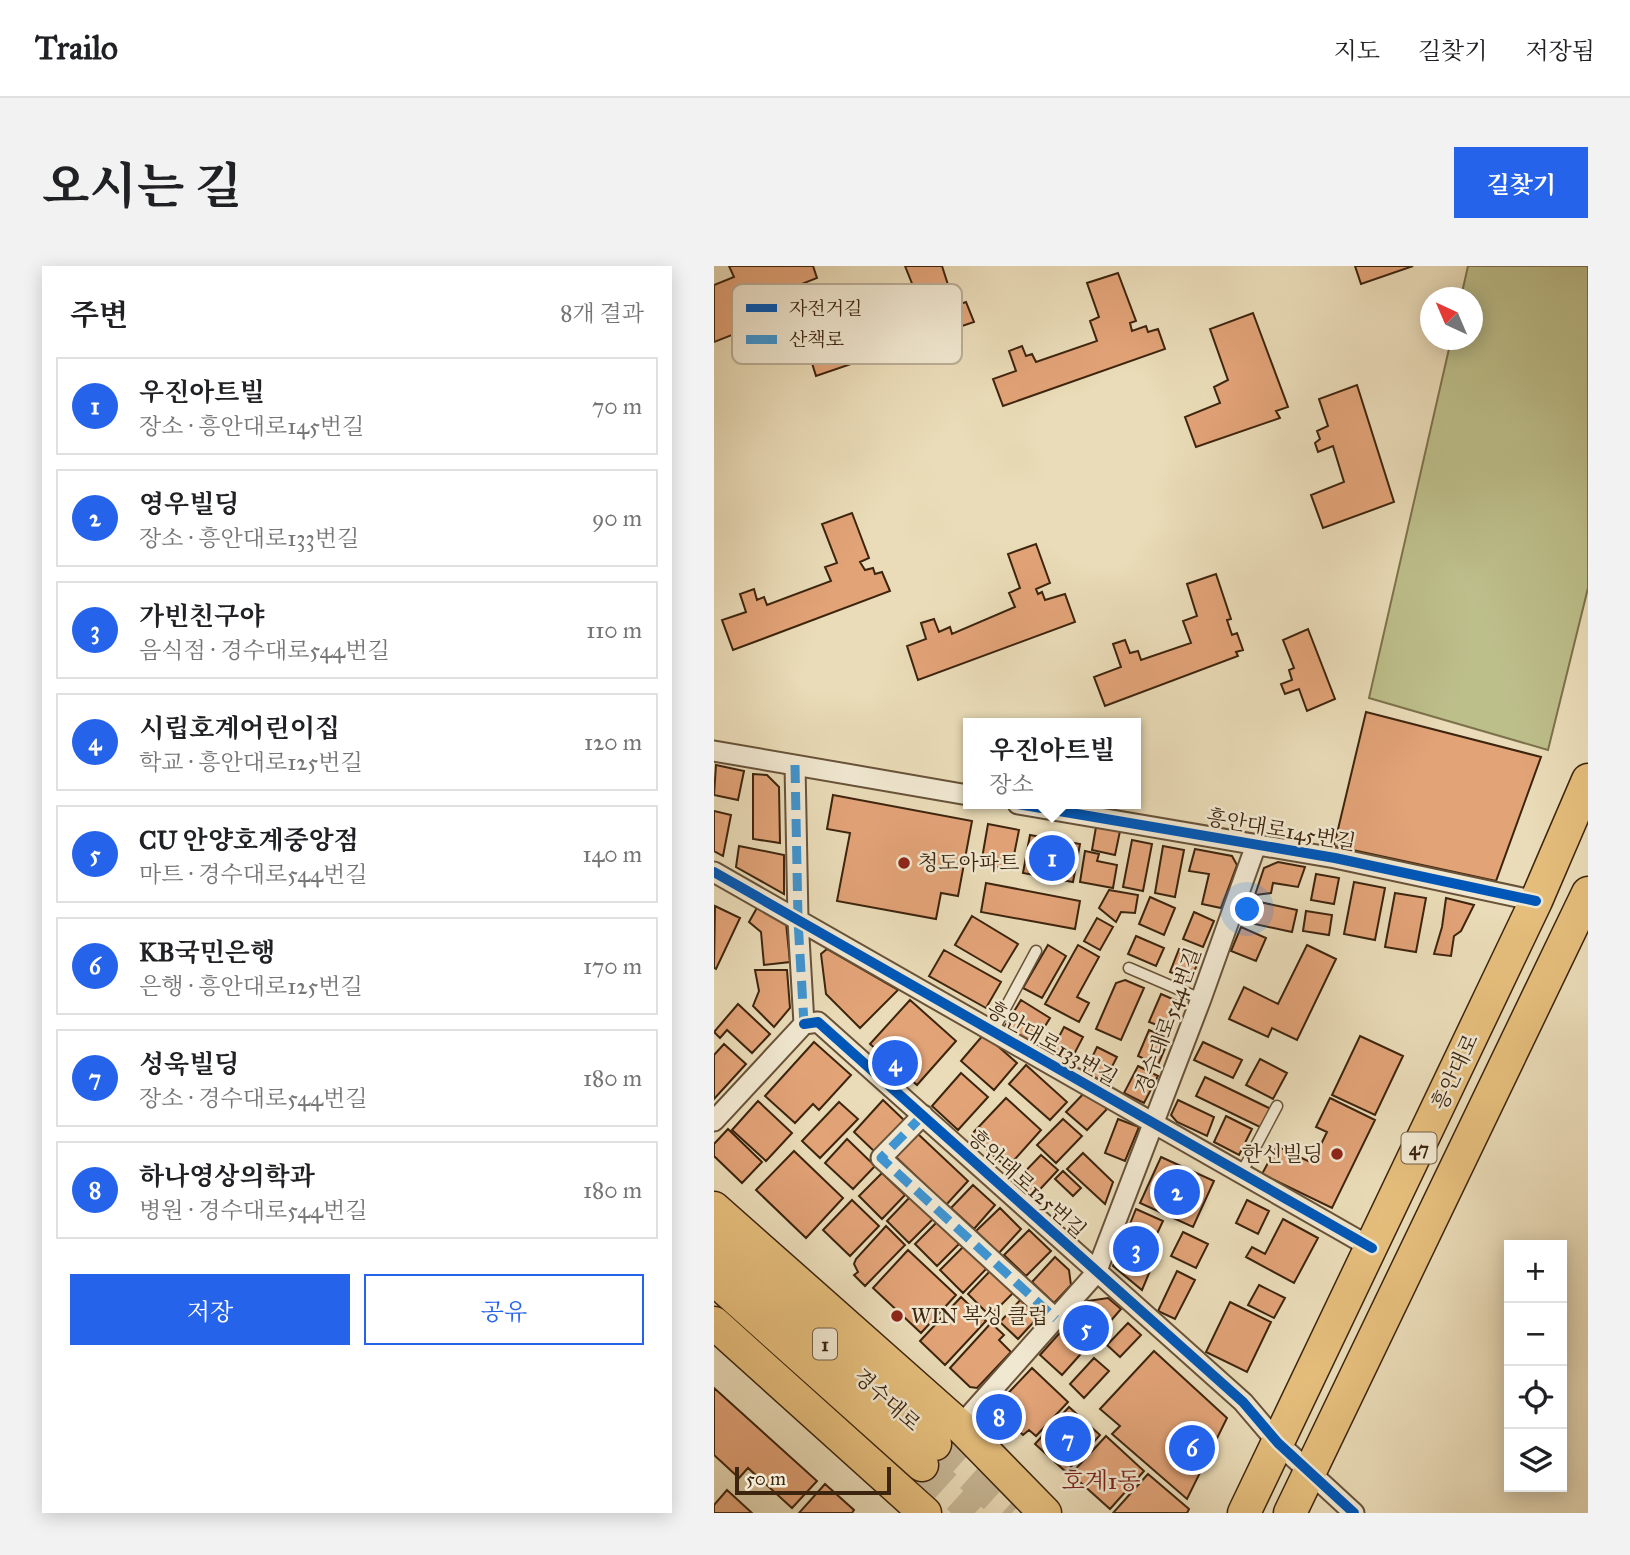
<!DOCTYPE html>
<html lang="ko">
<meta charset="utf-8">
<style>
:root{--surface:#fff;--page:#f2f2f2;--text:#202124;--muted:#757577;--line:#e0e0e0;--accent:#2563eb}
body{margin:0;font-family:"IM FELL Great Primer","Noto Serif KR",serif;background:var(--page);color:var(--text)}
.controls{position:absolute;right:21px;bottom:21px;display:grid;overflow:hidden;border-radius:0px;box-shadow:0 4px 18px #0003}
.controls button{width:63px;height:63px;display:grid;place-items:center;padding:0;border:0;border-bottom:2px solid var(--line);background:var(--surface);color:var(--text);font:35px sans-serif}
.compass{position:absolute;left:706px;top:21px;width:63px;height:63px;border-radius:50%;background:var(--surface);box-shadow:0 4px 18px #0003;rotate:316deg}
.scale{position:absolute;left:21px;bottom:18px;width:156px;box-sizing:border-box;padding-left:7px;border:4px solid #3d240e;border-top:0;font-size:19px;line-height:24px;white-space:nowrap;color:#3d240e;-webkit-text-stroke:5px #f1e8d1;paint-order:stroke}
.you{position:absolute;left:534px;top:644px;width:24px;height:24px;margin:-18px;border:5px solid #fff;border-radius:50%;background:#1a73e8;box-shadow:0 0 0 10px #1a73e833}
.badge{display:grid;place-items:center;width:46px;height:46px;border-radius:50%;background:var(--accent);color:#fff;font-size:23px;font-weight:700}
.pin{position:absolute;translate:-50% -50%;border:4px solid #fff;box-shadow:0 2px 7px #0006}
.popup{position:absolute;left:249px;top:452px;width:178px;height:91px;box-sizing:border-box;display:grid;place-content:center;border-radius:0px;background:var(--surface);filter:drop-shadow(0 2px 5px #0005);font-size:23px;white-space:nowrap;color:var(--muted)}
.popup b{font-size:26px;color:var(--text)}
.popup::after{content:'';position:absolute;left:50%;top:100%;margin-left:-14px;border:14px solid transparent;border-top-color:var(--surface)}
.list{margin:0;padding:0;list-style:none}
h2{display:flex;justify-content:space-between;align-items:center;height:91px;margin:0;padding:0 28px;font-size:30px}
h2 small{font-size:23px;font-weight:400;color:var(--muted)}
.list li{display:grid;grid-template-columns:46px 1fr auto;gap:21px;align-items:center;box-sizing:border-box;height:98px;margin:0 14px 14px;padding:0 14px;border:2px solid var(--line);border-radius:0px}
.list b{display:block;font-size:26px;white-space:nowrap}
.list p{margin:0;font-size:23px;white-space:nowrap;color:var(--muted)}
.list em{font-size:23px;font-style:normal;color:var(--muted)}
.actions{display:flex;gap:14px;padding:21px 28px}
.actions a{flex:1;padding:16px 0;border:2px solid var(--accent);border-radius:0px;text-align:center;font-size:24px;color:var(--accent)}
.actions .main{background:var(--accent);color:#fff}
.icon{flex:none;width:38px;height:38px;fill:none;stroke:currentColor;stroke-width:2;stroke-linecap:round;stroke-linejoin:round}
.map{position:relative;flex:none;width:874px;height:1247px;overflow:hidden;border-radius:0px}
header{display:flex;align-items:center;gap:42px;box-sizing:border-box;height:98px;padding:0 35px;background:var(--surface);border-bottom:2px solid var(--line)}
header strong{font-size:33px}
nav{display:flex;gap:38px;margin-inline-start:auto;font-size:24px}
.intro{display:flex;align-items:center;justify-content:space-between;box-sizing:border-box;height:168px;padding:0 42px}
h1{margin:0;font-size:49px}
.button{padding:18px 32px;border-radius:0px;background:var(--accent);color:#fff;font-size:24px;font-weight:700}
main{display:flex;gap:42px;padding:0 42px}
aside{flex:1;background:var(--surface);border-radius:0px;box-shadow:0 4px 18px #0003}
.map>svg:first-child{display:block}
.green{fill:#bdbf8b;stroke:#7d724c;stroke-width:2}
.building{fill:#e2a377;stroke:#3d240e;stroke-width:2}
.lines{fill:none;stroke-linecap:round;stroke-linejoin:round}
.primary-tunnel{stroke:#c7b796;stroke-width:32;stroke-dasharray:32 16;stroke-linecap:butt}
.service-casing{stroke:#685238;stroke-width:13}
.minor-casing{stroke:#685238;stroke-width:23}
.primary-casing{stroke:#3d240e;stroke-width:35}
.service{stroke:#f1e8d1;stroke-width:10}
.minor{stroke:#f1e8d1;stroke-width:19}
.primary{stroke:#e5be7c;stroke-width:32}
.quiet{stroke:#3f95d2;stroke-width:9;stroke-dasharray:18 9;stroke-linecap:butt}
.cycleway-casing{stroke:#f1e8d1;stroke-width:15}
.cycleway{stroke:#0057b8;stroke-width:10}
.poi-dot{fill:#8f2418;stroke:#f1e8d1;stroke-width:2.5}
.labels{text-anchor:middle;stroke-width:5;stroke-linejoin:round;paint-order:stroke}
.shield{fill:#f1e8d1;stroke:#735f48;stroke-width:2}
.shield-label{font-size:19px;font-weight:bold;fill:#3d240e}
.street-label{font-size:21px;fill:#3d240e;stroke:#f1e8d1}
.poi-label{font-size:21px;fill:#3d240e;stroke:#f1e8d1;text-anchor:start}
.quarter-label{font-size:24px;fill:#7a1f14;stroke:#f1e8d1}
.key{fill:#f1e8d1;stroke:#bbad96;stroke-width:2}
.key-label{font-size:19px;fill:#3d240e}
</style>
<header>
<strong>Trailo</strong>
<nav><a>지도</a><a>길찾기</a><a>저장됨</a></nav>
</header>
<div class="intro"><h1>오시는 길</h1><a class="button">길찾기</a></div>
<main>
<aside>
<h2>주변<small>8개 결과</small></h2>
<ul class="list">
<li><span class="badge">1</span><div><b>우진아트빌</b><p>장소 · 흥안대로145번길</p></div><em>70 m</em></li>
<li><span class="badge">2</span><div><b>영우빌딩</b><p>장소 · 흥안대로133번길</p></div><em>90 m</em></li>
<li><span class="badge">3</span><div><b>가빈친구야</b><p>음식점 · 경수대로544번길</p></div><em>110 m</em></li>
<li><span class="badge">4</span><div><b>시립호계어린이집</b><p>학교 · 흥안대로125번길</p></div><em>120 m</em></li>
<li><span class="badge">5</span><div><b>CU 안양호계중앙점</b><p>마트 · 경수대로544번길</p></div><em>140 m</em></li>
<li><span class="badge">6</span><div><b>KB국민은행</b><p>은행 · 흥안대로125번길</p></div><em>170 m</em></li>
<li><span class="badge">7</span><div><b>성욱빌딩</b><p>장소 · 경수대로544번길</p></div><em>180 m</em></li>
<li><span class="badge">8</span><div><b>하나영상의학과</b><p>병원 · 경수대로544번길</p></div><em>180 m</em></li>
</ul>
<div class="actions"><a class="main">저장</a><a>공유</a></div>
</aside>
<div class="map">
<svg width="874" height="1247" viewBox="0 0 874 1247">
<rect width="100%" height="100%" fill="#eadcb8"/>
<filter id="stains"><feTurbulence type="fractalNoise" baseFrequency=".00286" numOctaves="4"/><feColorMatrix values="0 0 0 0 .2 0 0 0 0 .09 0 0 0 0 .02 0 0 0 .5 -.17"/></filter>
<radialGradient id="worn" r=".72"><stop offset=".6" stop-color="#630" stop-opacity="0"/><stop offset="1" stop-color="#630" stop-opacity=".3"/></radialGradient>
<path class="green" d="M754,0H874V322L834,484L655,432L737,74H758V32L747,31Z"/>
<path class="building" d="M15,0H99L103,12L85,19L92,40L0,76V19L20,11Z
M191,0H228L236,25L229,27L231,34L241,30L243,39L252,36L260,56L102,110L93,81L119,71L114,55L128,50L131,58L139,55L142,65L198,46L191,28L201,25Z
M641,0H699L647,18Z
M404,7L422,55L416,57L418,65L432,60L434,66L444,63L451,83L289,140L279,113L302,105L295,85L308,80L312,90L318,88L322,96L383,75L376,55L385,51L373,17Z
M539,47L574,141L562,145L566,152L482,181L471,151L506,137L500,121L514,114L496,63Z
M643,119L680,236L609,262L597,229L630,216L619,180L604,186L601,177L606,173L603,165L614,160L605,133Z
M138,247L155,292L146,296L151,304L159,302L161,308L168,306L176,325L19,384L8,354L32,346L26,328L40,323L43,334L50,331L53,339L117,315L111,301L123,297L108,258Z
M322,278L336,317L322,323L324,328L328,326L331,334L351,328L361,356L204,414L193,380L212,373L207,357L220,353L225,366L236,361L238,368L301,341L295,327L306,322L294,288Z
M502,308L517,353L513,354L518,369L523,367L529,384L522,386L524,390L391,440L380,411L407,401L399,378L411,374L416,387L424,385L427,394L477,377L469,355L483,350L473,318Z
M594,363L621,433L593,445L585,423L571,428L567,418L578,414L575,404L580,402L569,374Z
M652,446L827,491L782,615L620,580Z
M2,499L30,505L24,534L0,529Z
M39,508L53,509L65,521L66,577L39,573Z
M119,529L258,555L244,630L227,627L222,653L123,635L136,567L113,563Z
M0,545L17,549L9,590L0,585Z
M274,558L305,564L297,604L267,598Z
M382,561L406,565L401,589L378,584Z
M316,569L366,578L359,616L309,607Z
M418,574L438,578L429,625L409,621Z
M25,580L70,589V628L22,601Z
M449,580L470,584L461,631L441,627Z
M481,583L518,590L523,599L507,642L488,638L495,608L475,605Z
M371,585L385,588L383,595L403,599L399,622L366,616Z
M564,596L591,601L584,621L559,617L557,627L541,629L550,602Z
M602,608L625,612L620,638L597,634Z
M640,616L671,622L661,674L630,668Z
M272,617L366,635L361,663L267,646Z
M395,624L424,629L421,647L407,646L402,656L385,642Z
M681,627L712,632L702,686L671,681Z
M436,631L461,642L450,669L425,658Z
M732,632L760,639L747,665L740,670L737,690L720,688L728,661Z
M541,635L583,644L578,666L536,657Z
M1,640L26,652L2,703L0,702Z
M44,640L72,657L76,696L50,699L47,666L35,656Z
M592,645L618,649L615,669L589,665Z
M480,646L500,655L489,681L469,673Z
M258,650L304,678L287,706L241,679Z
M383,652L399,661L386,684L370,675Z
M527,661L552,672L542,695L517,685Z
M422,670L450,682L442,700L414,688Z
M334,679L352,690L328,732L309,722Z
M364,679L385,691L363,731L375,737L365,756L331,738Z
M593,679L622,693L583,774L558,762L554,771L515,753L530,721L564,738Z
M113,683L184,724L146,762L112,728L107,688Z
M465,683L486,692L476,715L456,706Z
M230,684L287,716L272,742L215,710Z
M41,704H73L76,742L60,761L39,740L45,725Z
M411,714L430,722L407,774L382,763L402,717Z
M447,728L468,737L456,764L435,756Z
M196,734L242,775L203,819L156,778Z
M307,734L336,752L320,778L291,760Z
M24,738L56,768L38,787L13,764L6,772L0,766Z
M350,761L369,771L356,796L337,786Z
M435,764L455,773L444,799L424,790Z
M270,768L303,797L280,824L247,795Z
M646,770L689,790L661,849L618,829Z
M100,776L137,809L105,844L99,838L81,857L51,830Z
M489,776L528,794L519,812L480,794Z
M10,778L32,798L0,833V789Z
M383,781L403,791L390,816L371,806Z
M546,793L573,807L559,833L532,819Z
M312,799L353,836L336,854L295,818Z
M424,800L444,810L430,837L410,827Z
M247,807L274,831L244,864L218,840Z
M491,811L557,843L548,862L482,830Z
M373,824L393,843L373,864L352,846Z
M292,832L327,864L293,902L257,869Z
M616,832L661,854L618,942L548,908L563,880L598,897L613,866L602,861Z
M169,834L192,856L162,887L140,866Z
M464,834L500,851L493,870L463,856L457,849Z
M44,835L78,867L52,895L18,864Z
M125,836L144,853L106,892L88,875Z
M512,850L538,863L525,889L500,876Z
M349,853L368,870L342,897L323,879Z
M404,853L425,861L411,895L391,887Z
M14,863L48,896L28,917L0,890V878Z
M204,868L254,915L232,939L182,891Z
M133,873L161,900L139,923L111,897Z
M80,885L129,932L92,972L42,924Z
M369,887L399,916L391,938L353,903Z
M327,889L344,904L316,934L299,918Z
M447,891L500,915L479,961L426,937Z
M349,905L367,922L359,930L341,913Z
M168,907L191,929L168,953L145,930Z
M259,919L281,939L260,963L237,942Z
M196,931L219,953L195,977L173,955Z
M138,934L165,960L136,990L109,964Z
M533,934L555,945L544,968L522,957Z
M286,942L307,963L285,987L262,965Z
M422,943L449,955L433,989L441,993L428,1024L399,1000Z
M569,953L604,972L580,1017L532,991L538,981L551,988Z
M224,955L246,977L223,1000L201,978Z
M172,960L191,979L151,1020L140,1009L144,1006L140,998L142,993Z
M315,964L337,985L312,1010L290,989Z
M469,966L494,978L482,1002L457,990Z
M251,979L274,1001L249,1027L226,1004Z
M194,984L242,1029L207,1067L159,1022Z
M341,991L355,1004L357,1019L340,1037L318,1016Z
M277,1004L299,1027L276,1050L254,1028Z
M463,1005L481,1014L461,1053L444,1045Z
M545,1019L571,1032L560,1052L534,1039Z
M247,1031L272,1055L231,1099L206,1075Z
M309,1031L327,1048L304,1073L286,1056Z
M394,1032L407,1043L380,1074L357,1053L374,1035Z
M516,1036L557,1056L533,1106L492,1086Z
M277,1057L290,1069L285,1074L297,1086L263,1122L256,1121L236,1102Z
M414,1057L427,1069L406,1091L393,1079Z
M351,1061L373,1081L348,1109L326,1089Z
M440,1085L513,1152L473,1233L398,1168L406,1160L386,1143Z
M380,1092L395,1105L370,1132L356,1118Z
M318,1102L354,1136L322,1170L315,1164L309,1169L280,1142Z
M0,1122L103,1215L78,1242L34,1202L25,1212L0,1189Z
M355,1141L386,1169L352,1206L321,1178Z
M392,1170L430,1205L396,1243L357,1208Z
M434,1208L475,1243L473,1247H399Z
M111,1218L140,1244L138,1247H85Z
M13,1224L38,1247H0V1239Z"/>
<g class="lines">
<path class="primary-tunnel" d="M221,1178L298,1247
M208,1199L261,1247"/>
<g class="service-casing">
<path id="service" d="M415,702L487,733
M279,765L322,685
M527,908L563,840"/>
</g>
<g class="minor-casing">
<path id="minor" d="M0,485L254,529
M304,538L621,592L822,635
M0,606L658,982
M90,758L104,756L529,1136L564,1177L640,1247
M209,849L167,892L342,1053
M0,855L90,758L84,654L81,499
M246,1160L382,1007L487,733L542,579"/>
</g>
<g class="primary-casing">
<path id="primary" d="M0,942L246,1160L331,1247
M0,979L221,1178
M0,1013L208,1199
M0,1057L211,1247
M530,1247L822,635L874,514
M576,1247L874,627"/>
</g>
<use href="#service" class="service"/>
<use href="#minor" class="minor"/>
<use href="#primary" class="primary"/>
<path class="quiet" d="M81,499L84,654L90,758L94,757
M209,849L167,892L342,1053"/>
<g class="cycleway-casing">
<path id="cycleway" d="M304,538L621,592L822,635
M0,606L658,982
M90,758L104,756L529,1136L564,1177L640,1247"/>
</g>
<use href="#cycleway" class="cycleway"/>
</g>
<g class="poi-dot">
<circle cx="190" cy="597" r="7"/>
<circle cx="623" cy="888" r="7"/>
<circle cx="183" cy="1050" r="7"/>
</g>
<g class="labels">
<g class="shield">
<rect x="687.5" y="866.5" width="35" height="31" rx="5"/>
<rect x="99" y="1062.5" width="24" height="31" rx="5"/>
</g>
<g class="shield-label">
<text x="705" y="889">47</text>
<text x="111" y="1085">1</text>
</g>
<g class="street-label">
<text transform="translate(567 564) rotate(10)" y="7">흥안대로145번길</text>
<text transform="translate(454 755) rotate(-70)" y="7">경수대로544번길</text>
<text transform="translate(338 778) rotate(30)" y="7">흥안대로133번길</text>
<text transform="translate(741 806) rotate(-65)" y="7">흥안대로</text>
<text transform="translate(313 918) rotate(42)" y="7">흥안대로125번길</text>
<text transform="translate(173 1134) rotate(42)" y="7">경수대로</text>
</g>
<g class="poi-label">
<text x="204" y="604">청도아파트</text>
<text x="609" y="895" text-anchor="end">한신빌딩</text>
<text x="197" y="1057">WIN 복싱 클럽</text>
</g>
<g class="quarter-label">
<text x="387" y="1223">호계1동</text>
</g>
</g>
<rect x="18" y="18" width="230" height="80" rx="10" class="key"/>
<rect x="32" y="38" width="31" height="8" fill="#0057b8"/>
<rect x="32" y="69" width="31" height="9" fill="#3f95d2"/>
<g class="key-label">
<text x="75" y="49">자전거길</text>
<text x="75" y="80">산책로</text>
</g>
<rect width="100%" height="100%" filter="url(#stains)"/>
<rect width="100%" height="100%" fill="url(#worn)"/>
</svg>
<div class="controls">
<button>+</button>
<button>−</button>
<button><svg class="icon" aria-label="locate" viewBox="0 0 24 24"><circle cx="12" cy="12" r="6"/><path d="M12 2v4M12 18v4M2 12h4M18 12h4"/></svg></button>
<button><svg class="icon" aria-label="layers" viewBox="0 0 24 24"><path d="M12 4l9 5-9 5-9-5zM3 14l9 5 9-5"/></svg></button>
</div>
<svg class="compass" viewBox="-18 -18 36 36"><path d="M0-13l5 13h-10z" fill="#e53935"/><path d="M0 13l5-13h-10z" fill="#757577"/></svg>
<div class="scale">50 m</div>
<div class="you"></div>
<div class="pin badge" style="left:338px;top:592px">1</div>
<div class="popup"><b>우진아트빌</b>장소</div>
<div class="pin badge" style="left:463px;top:926px">2</div>
<div class="pin badge" style="left:422px;top:983px">3</div>
<div class="pin badge" style="left:181px;top:797px">4</div>
<div class="pin badge" style="left:372px;top:1062px">5</div>
<div class="pin badge" style="left:478px;top:1182px">6</div>
<div class="pin badge" style="left:354px;top:1173px">7</div>
<div class="pin badge" style="left:285px;top:1151px">8</div>
</div>
</main>
